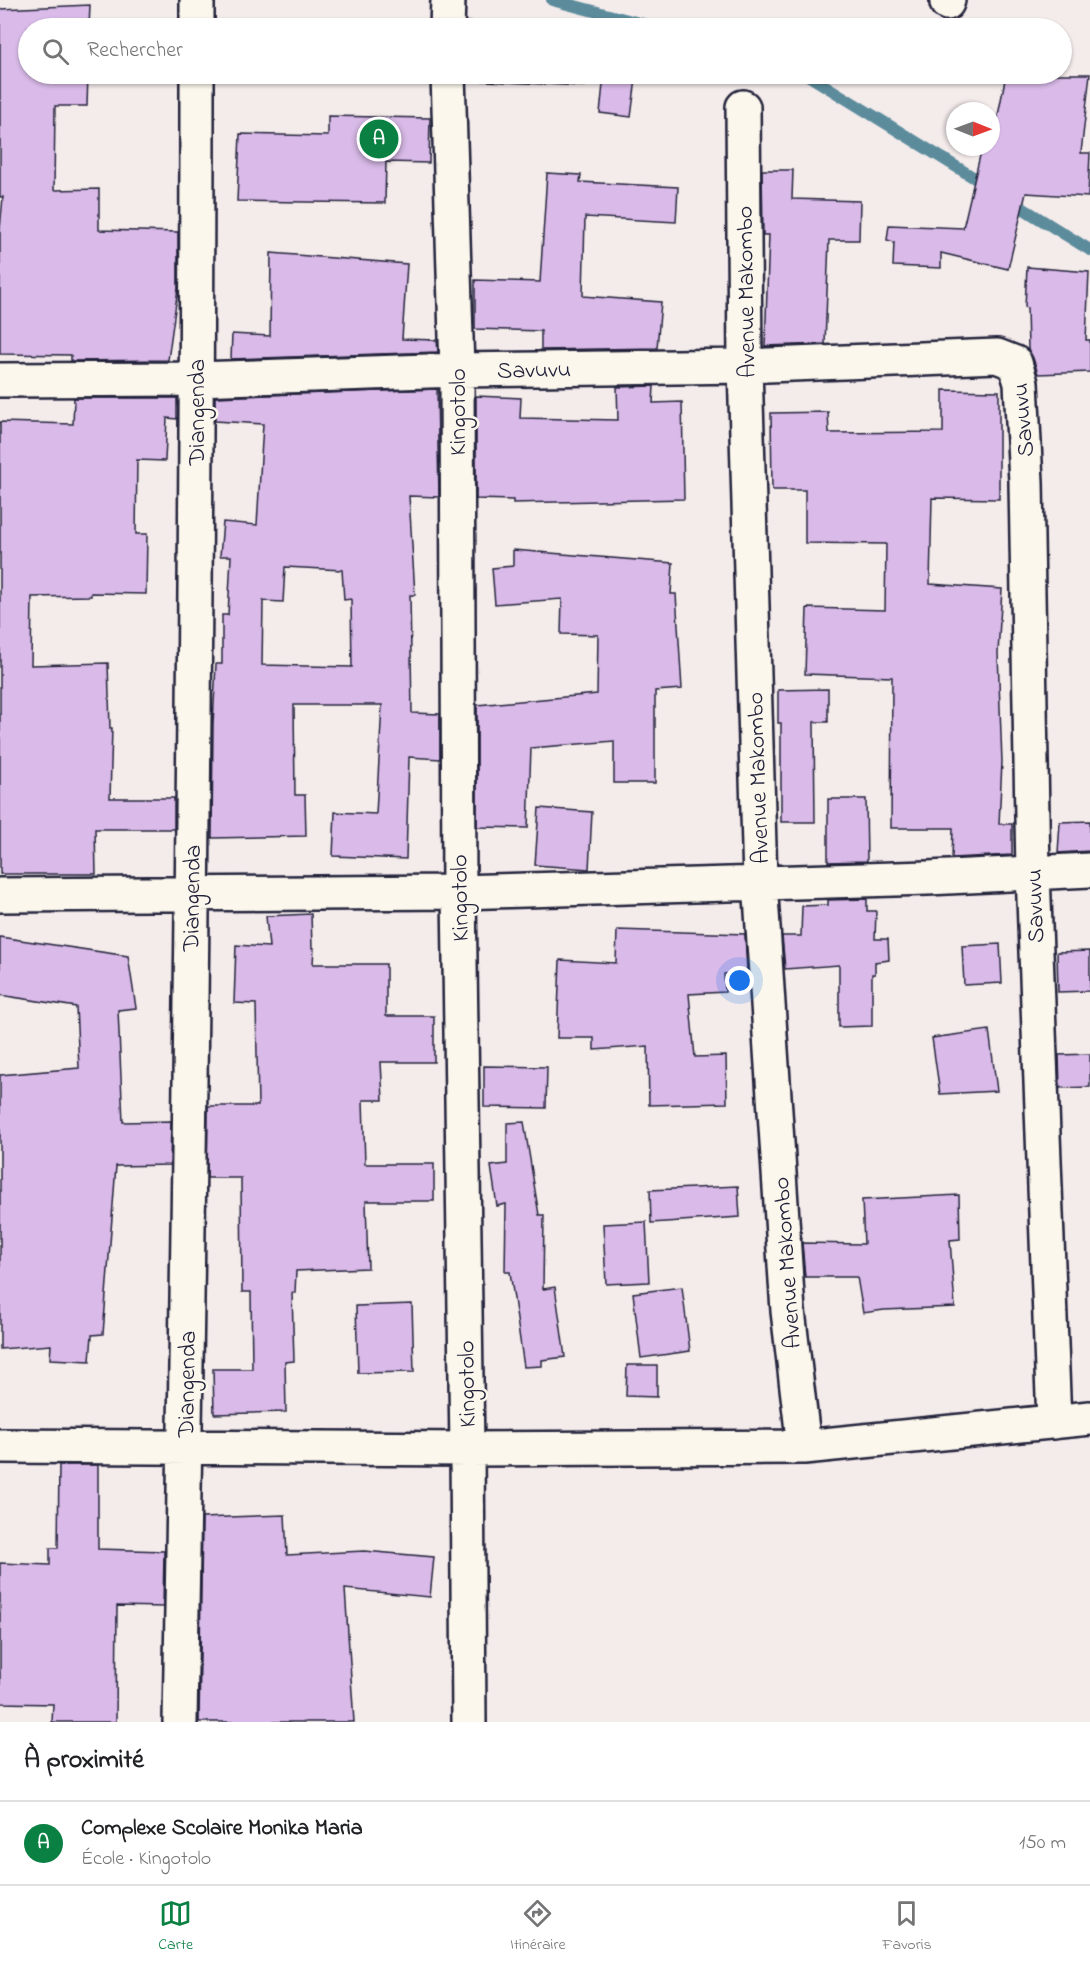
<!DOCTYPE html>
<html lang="fr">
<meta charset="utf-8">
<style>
:root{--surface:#fff;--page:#f6f6f6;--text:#202124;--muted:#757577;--line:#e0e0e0;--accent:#0b8043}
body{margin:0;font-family:"Indie Flower",sans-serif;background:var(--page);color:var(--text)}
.compass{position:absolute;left:946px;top:102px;width:54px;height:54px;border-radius:50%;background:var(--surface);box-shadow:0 2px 4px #0004;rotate:91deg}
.you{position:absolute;left:740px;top:981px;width:21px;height:21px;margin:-15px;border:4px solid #fff;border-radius:50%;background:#1a73e8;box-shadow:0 0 0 9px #1a73e833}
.badge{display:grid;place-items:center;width:39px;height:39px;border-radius:50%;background:var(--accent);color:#fff;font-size:20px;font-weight:700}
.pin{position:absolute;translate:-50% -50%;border:3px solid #fff;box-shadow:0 2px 6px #0006}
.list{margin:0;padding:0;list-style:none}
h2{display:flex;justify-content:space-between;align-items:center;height:78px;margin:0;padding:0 24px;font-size:26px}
h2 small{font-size:20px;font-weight:400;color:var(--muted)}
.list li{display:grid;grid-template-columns:39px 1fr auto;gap:18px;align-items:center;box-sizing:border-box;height:84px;padding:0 24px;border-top:2px solid var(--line)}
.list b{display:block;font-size:22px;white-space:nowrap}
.list p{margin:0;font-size:20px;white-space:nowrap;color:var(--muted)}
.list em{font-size:20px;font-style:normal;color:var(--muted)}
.icon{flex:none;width:33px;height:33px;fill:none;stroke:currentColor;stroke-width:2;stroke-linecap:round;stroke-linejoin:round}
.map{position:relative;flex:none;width:1090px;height:1722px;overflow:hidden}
.search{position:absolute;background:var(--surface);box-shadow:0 2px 4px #0004;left:18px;right:18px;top:18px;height:66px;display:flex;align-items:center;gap:15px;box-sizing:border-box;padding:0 21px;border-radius:33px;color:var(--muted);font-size:22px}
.sheet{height:162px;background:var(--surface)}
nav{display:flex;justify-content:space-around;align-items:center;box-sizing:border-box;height:84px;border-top:2px solid var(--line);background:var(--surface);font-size:16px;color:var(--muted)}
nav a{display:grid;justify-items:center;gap:3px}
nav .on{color:var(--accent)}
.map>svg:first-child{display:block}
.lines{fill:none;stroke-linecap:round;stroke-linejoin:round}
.stream{stroke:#5c8c9c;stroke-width:12}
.building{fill:#d9bae8;stroke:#22223b;stroke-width:1.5;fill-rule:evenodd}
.minor-casing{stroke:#22223b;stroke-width:38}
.minor{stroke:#fbf7ec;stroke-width:33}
.labels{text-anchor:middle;stroke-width:5;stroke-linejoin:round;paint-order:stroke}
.street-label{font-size:24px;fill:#22223b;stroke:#fbf7ec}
</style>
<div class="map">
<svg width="1090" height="1722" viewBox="0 0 1090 1722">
<rect width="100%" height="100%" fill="#f4ebeb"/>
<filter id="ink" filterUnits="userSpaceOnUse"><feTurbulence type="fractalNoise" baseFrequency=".0167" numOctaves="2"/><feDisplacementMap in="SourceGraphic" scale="12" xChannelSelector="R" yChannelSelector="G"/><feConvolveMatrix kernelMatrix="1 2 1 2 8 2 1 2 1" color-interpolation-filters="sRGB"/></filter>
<g filter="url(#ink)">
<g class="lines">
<path class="stream" d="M552,0L658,28
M806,74L989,187
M1008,199L1090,250"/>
</g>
<path class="building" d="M90,5L89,28H28V74H88L87,106H55L54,190L99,189V230L178,232V288L168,360L71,361V355L0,354V229L3,197H0V9Z
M466,22L587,28H466Z
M467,74H585L584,86L467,80Z
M1006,74H1090L1081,153H1090L1088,197L1026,193L1008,269L941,253V268L893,266L894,242L887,240L889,225L963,228L982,147H992Z
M604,75L636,79L631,117L600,113Z
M328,116L430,118L429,163L386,162L385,203L237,201L240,134L328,136Z
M762,170H793L792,199L860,201L859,240H829L825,344L765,346L769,235H763Z
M547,173L581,175L580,182L678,187L676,222L585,217L583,296L661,302L657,348L541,350V331L475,329V280L540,282Z
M271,253L407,264L402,339L437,340L438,352L231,359L232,334L270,336Z
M1027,267L1089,272L1086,340H1090V372L1038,374L1033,358L1028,349L1027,308L1025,307Z
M654,386L653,403L682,402L684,499L513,503V500L476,499V396L521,398L520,418L618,420L617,387Z
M437,389L439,497L409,496L415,595H410L412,713L440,714V759L409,757L406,859L333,856L335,812L376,814L382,705H294L295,795H305L306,836L212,838L213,724L216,664H222V615H228L231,556H220L223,522L257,525L263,424L215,421V397ZM285,567L342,570L344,600L351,599L352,667L262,665L263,601L283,602Z
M943,390L999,391V499L932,498L930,584L1002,589L998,653L1002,762L999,824H1012V855L952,858L953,828H891L892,677L805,674L807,608L885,610L886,544L805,543V490H772L771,413L828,412L829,433L943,432Z
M74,398H177V419L167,418L165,461L137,460L136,534H147L146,594L91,593V596L32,597L31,665L108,663L110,728H112L110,798H174V829H95L96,874H0V422L73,424Z
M513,550L673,563L671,594H676L682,689L655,691V783H614V741L531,748L528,828L477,827V705L597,694L598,635L561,634L562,599L495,604L492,568L513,566Z
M828,689V722H814L815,822H781V723H778V690Z
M828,799H866L867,861L828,862Z
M539,808L592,812L589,869L535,865Z
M1090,821V851L1058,853L1060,822Z
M867,899V911H876L875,939H888L889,960L875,962V974H872V1026L839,1027V965L785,969L782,936H801L802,906L828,905V900Z
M311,914L312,948H314L313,964H386V1016H434V1062H381L383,1100H363L365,1164H434V1201H366L368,1268L296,1271L295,1293H292L294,1361L285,1362L286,1412L214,1414L213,1369H252L251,1292H242L241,1178H207L208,1106H258L256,1004L234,1003L236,945L269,947L266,916Z
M617,930L745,934L747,972L724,974L725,992L689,994L695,1057L726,1056L727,1103L649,1105L648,1046L594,1050V1038H557L560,960L616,963Z
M0,937L128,956L136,1008L118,1010L123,1122L171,1121L170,1165L116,1166L103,1334L92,1335L90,1361L50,1359L51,1345L0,1349V1075L79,1068L76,1007L0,995Z
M1000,944L1002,983L964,985L962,946Z
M1090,951V991L1058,992L1057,952Z
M989,1030L997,1091L940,1094L932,1038Z
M1090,1054V1087L1060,1088L1059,1055Z
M484,1066L547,1067L546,1108L484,1107Z
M524,1122L539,1215H544L543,1289L555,1287L565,1357L542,1360V1366L524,1367L510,1272H505L506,1204L497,1206L491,1166L507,1164V1123Z
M738,1186L740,1217L651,1223L650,1190Z
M959,1195L960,1239L950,1240L955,1307L884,1310L863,1313L857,1277H805L802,1243L864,1244L862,1200Z
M646,1222L649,1282L606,1284L603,1224Z
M682,1287L690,1351L641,1358L633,1293Z
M412,1304L414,1372L358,1373L356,1306Z
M627,1365H657V1397L626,1396Z
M59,1465H98V1549L164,1551L163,1607L117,1606L116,1722H52L53,1704L0,1703V1563L50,1565V1548H58Z
M285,1515L287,1555L364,1551L434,1557L430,1597L345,1589L354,1722H199L202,1518Z"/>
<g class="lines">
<g class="minor-casing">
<path id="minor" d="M947,3L948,0
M197,28V0
M447,28L448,0
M448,74L457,370L459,892L467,1449L469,1722
M743,107L745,366L760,881L788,1311L804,1447
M0,380L197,379L457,370L745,366L997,356L1015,363L1021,383L1026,482L1033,873L1054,1422
M0,895L459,892L928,878L1090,870
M0,1446L467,1449L804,1447L1090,1418
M180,1722C190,1173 197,623 197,74"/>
</g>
<use href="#minor" class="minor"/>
</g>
</g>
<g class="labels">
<g class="street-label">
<text transform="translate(745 292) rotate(-91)" y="8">Avenue Makombo</text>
<text transform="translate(534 369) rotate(-1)" y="8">Savuvu</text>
<text transform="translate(196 412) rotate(-90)" y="8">Diangenda</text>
<text transform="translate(457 412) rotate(-90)" y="8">Kingotolo</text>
<text transform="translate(1022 420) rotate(-95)" y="8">Savuvu</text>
<text transform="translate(757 778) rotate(-92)" y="8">Avenue Makombo</text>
<text transform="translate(191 898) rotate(-89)" y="8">Diangenda</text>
<text transform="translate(459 898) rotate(-91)" y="8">Kingotolo</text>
<text transform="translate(1034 906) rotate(-92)" y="8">Savuvu</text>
<text transform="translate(786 1263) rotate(-94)" y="8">Avenue Makombo</text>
<text transform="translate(186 1384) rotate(-89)" y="8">Diangenda</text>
<text transform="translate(466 1384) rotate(-91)" y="8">Kingotolo</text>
</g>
</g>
</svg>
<svg class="compass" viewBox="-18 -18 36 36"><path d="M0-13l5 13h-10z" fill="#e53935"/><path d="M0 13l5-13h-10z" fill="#757577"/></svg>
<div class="you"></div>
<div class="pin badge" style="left:379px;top:139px">A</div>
<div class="search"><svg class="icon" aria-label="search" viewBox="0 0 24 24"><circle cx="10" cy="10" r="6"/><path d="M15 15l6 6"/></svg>Rechercher</div>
</div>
<section class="sheet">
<h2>À proximité<small></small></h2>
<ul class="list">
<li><span class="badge">A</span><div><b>Complexe Scolaire Monika Maria</b><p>École · Kingotolo</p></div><em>150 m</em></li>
</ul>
</section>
<nav>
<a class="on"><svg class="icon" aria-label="map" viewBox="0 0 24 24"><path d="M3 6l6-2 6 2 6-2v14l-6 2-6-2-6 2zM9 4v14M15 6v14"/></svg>Carte</a>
<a><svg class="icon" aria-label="directions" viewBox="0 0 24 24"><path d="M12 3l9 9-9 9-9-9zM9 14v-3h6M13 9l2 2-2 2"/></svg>Itinéraire</a>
<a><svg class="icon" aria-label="saved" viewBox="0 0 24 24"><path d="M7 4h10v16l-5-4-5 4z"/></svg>Favoris</a>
</nav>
